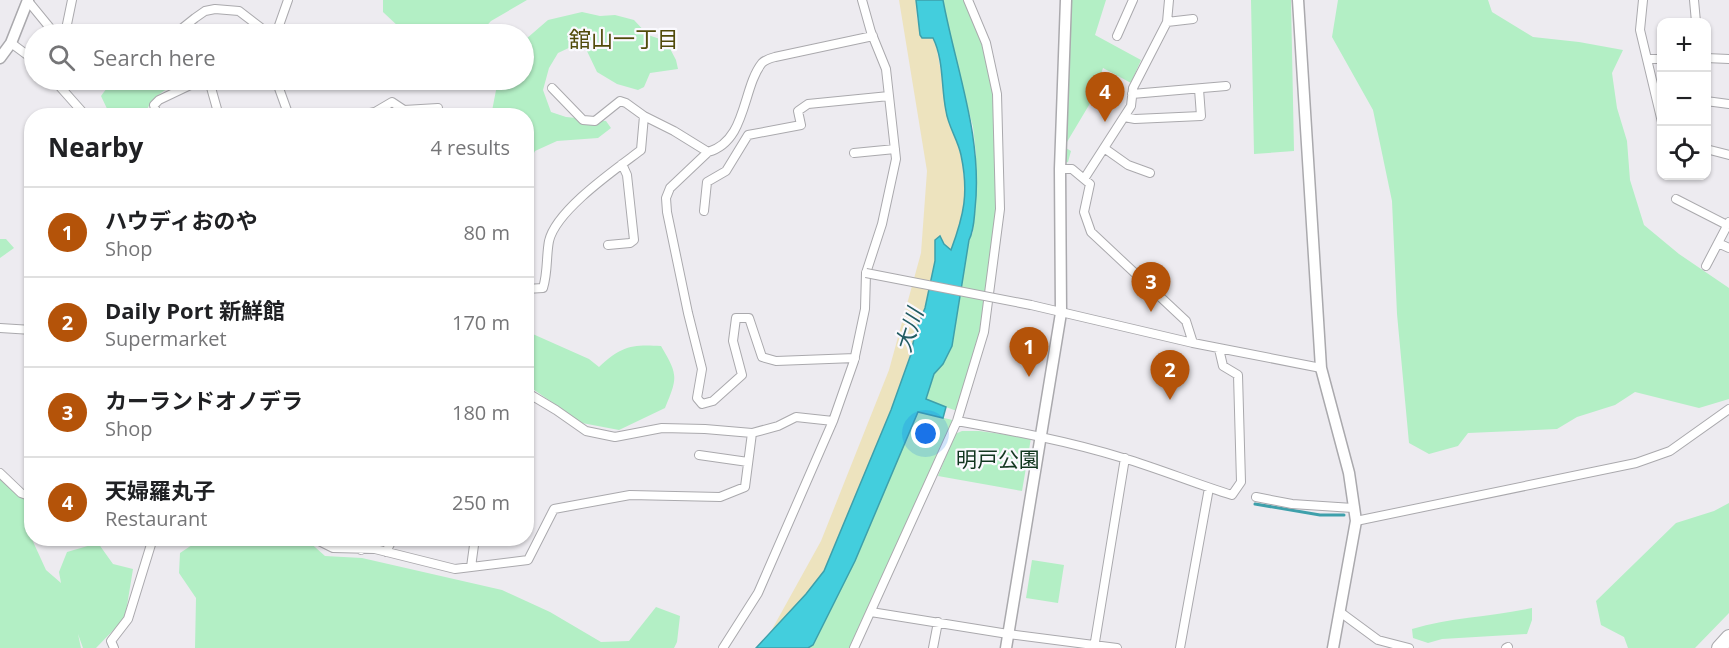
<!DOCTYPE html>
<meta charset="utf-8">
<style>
:root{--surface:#fff;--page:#f2f2f2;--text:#202124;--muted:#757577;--line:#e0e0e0;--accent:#b45309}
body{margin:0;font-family:"Open Sans","Noto Sans JP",sans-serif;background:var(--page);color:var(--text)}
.controls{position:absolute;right:18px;top:18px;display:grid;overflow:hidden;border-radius:12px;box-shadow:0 2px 4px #0004}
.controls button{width:54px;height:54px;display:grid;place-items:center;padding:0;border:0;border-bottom:2px solid var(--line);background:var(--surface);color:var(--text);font:30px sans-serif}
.you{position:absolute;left:926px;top:434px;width:21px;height:21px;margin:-15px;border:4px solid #fff;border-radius:50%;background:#1a73e8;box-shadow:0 0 0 9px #1a73e833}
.badge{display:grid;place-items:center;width:39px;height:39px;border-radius:50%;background:var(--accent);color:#fff;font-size:20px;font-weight:700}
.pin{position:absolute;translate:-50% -50px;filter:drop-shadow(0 2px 3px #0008)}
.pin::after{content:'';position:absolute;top:32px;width:21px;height:18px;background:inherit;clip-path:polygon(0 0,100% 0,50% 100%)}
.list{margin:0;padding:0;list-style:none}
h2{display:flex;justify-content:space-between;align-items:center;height:78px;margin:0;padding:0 24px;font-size:26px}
h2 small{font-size:20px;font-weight:400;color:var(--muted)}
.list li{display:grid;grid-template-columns:39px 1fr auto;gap:18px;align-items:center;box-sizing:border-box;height:90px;padding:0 24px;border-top:2px solid var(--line)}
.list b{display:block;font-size:22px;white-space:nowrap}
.list p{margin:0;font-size:20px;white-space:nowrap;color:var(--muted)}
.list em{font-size:20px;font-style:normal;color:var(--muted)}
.icon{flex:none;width:33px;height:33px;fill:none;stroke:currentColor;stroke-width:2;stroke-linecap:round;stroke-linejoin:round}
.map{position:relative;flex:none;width:1729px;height:648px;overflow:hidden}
.search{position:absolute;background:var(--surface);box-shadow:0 2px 4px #0004;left:24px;top:24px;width:510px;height:66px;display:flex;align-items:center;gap:15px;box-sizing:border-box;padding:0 21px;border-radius:33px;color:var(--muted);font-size:22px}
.panel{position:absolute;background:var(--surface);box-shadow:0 2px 4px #0004;left:24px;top:108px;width:510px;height:438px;border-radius:24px}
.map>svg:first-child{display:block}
.green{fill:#b3efc5}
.sand{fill:#ede3be}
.water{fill:#43cedd;stroke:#3ea0ab;stroke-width:1.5}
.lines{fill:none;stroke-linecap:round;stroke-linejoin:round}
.stream{stroke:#3ea0ab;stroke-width:3}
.minor-casing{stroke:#aaa9ad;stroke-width:10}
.tertiary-casing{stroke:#aaa9ad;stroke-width:13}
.trunk-casing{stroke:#aaa9ad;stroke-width:16}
.minor{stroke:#fff;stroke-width:8}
.tertiary{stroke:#fff;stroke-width:10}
.trunk{stroke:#fff;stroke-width:14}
.minor-bridge-casing{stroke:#aaa9ad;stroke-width:10;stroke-linecap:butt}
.minor-bridge{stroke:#fff;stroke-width:8}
.labels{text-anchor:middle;stroke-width:4.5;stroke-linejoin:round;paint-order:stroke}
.park-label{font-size:21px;fill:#123720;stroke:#faf9fe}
.neighbourhood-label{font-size:22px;fill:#514b0a;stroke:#faf9fe}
.water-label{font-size:22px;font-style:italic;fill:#235c62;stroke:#faf9fe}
</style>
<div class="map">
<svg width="1729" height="648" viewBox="0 0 1729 648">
<rect width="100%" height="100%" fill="#edebf0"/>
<path class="green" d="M383,0H527L491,21L479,34H403L400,28L383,12Z
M943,0H968L987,47L997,94L1000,209L984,332L957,411L926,400L934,374L943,364L952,346L969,240L973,232L976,155L973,127L952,47Z
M1068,0H1106L1095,35L1141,60L1131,83L1103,68L1092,100L1064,147L1071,151L1068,162L1063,163Z
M1251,0H1291L1294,151L1254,154Z
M1338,0H1488L1492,12L1533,37L1579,42L1623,50L1612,73L1617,108L1627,141L1630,180L1644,225L1679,254L1729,288V399L1699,408L1635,392L1615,405L1577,417L1557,429L1468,433L1458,446L1429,454L1409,443L1397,314L1392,201L1373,110L1332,37Z
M582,12L600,16L615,15L634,20L648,35L666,41L676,60L678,69L650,73L644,87L638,90L617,84L597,72L586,49L575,45L558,53L549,68L543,90L551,112L566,117L606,121L611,128L598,138L557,141L535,151L527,167L526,116H491L498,80H524V43L526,39L548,20Z
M117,80H186C168,88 151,95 145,115H110L101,96L112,81Z
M0,239H6L14,248L0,258Z
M526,331L589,359L599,367C621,346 632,344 661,346C678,375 678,377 665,408L619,430L582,423L527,385Z
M918,412L957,421L849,648H808L813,645L856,558Z
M962,431H979L1031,438L1022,491L938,476L955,434Z
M31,453V484L26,481L25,458Z
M0,479L28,501L30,535L46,570L61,583L59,572L67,552L98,543L113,564L133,569L125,618L96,648H83L78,634L81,648H0Z
M1729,503V613L1695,648H1628L1624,637L1601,625L1596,601L1676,523L1714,511Z
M201,539H306L325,556L362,558L502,590L550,612L601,642L629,641L656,607L680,616L677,642L674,648H195L196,598L179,573L180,553Z
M1032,560L1064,565L1058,603L1026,598Z
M1532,608V620L1527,634L1442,639L1428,643L1413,638L1412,629C1451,617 1492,617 1532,608Z"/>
<path class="sand" d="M899,0H916L917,19L923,38H933L936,45L951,127L961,155L966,196L961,223L951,251L944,244L935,240V261L925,308L915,333L911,352L891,410L824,571L806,594L770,633L821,541L889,370L921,253L927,171Z"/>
<path class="water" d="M916,0H943C956,70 983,137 975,209C974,220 974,230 969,240L952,346L943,364L934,374L926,399L946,407L943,418L918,412L855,561L813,645L808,648H756L806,594L824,571L891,410L911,354L915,333L925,308L935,261V240L940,236L944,244L951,250C964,215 969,193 961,155C958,140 948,126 946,111C941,87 944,60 933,38H922L920,35Z"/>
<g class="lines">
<path class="stream" d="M1255,504L1320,515H1344"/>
<g class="minor-casing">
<path id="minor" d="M1643,0L1640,30L1662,122
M1694,0L1696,22
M28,1L55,34
M1167,22L1169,0
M65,34L72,0
M175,34L195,18L205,11L215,9L239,11L269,34
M276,34L288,0
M1117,36L1133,0
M11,43L34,60
M1706,58L1729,59
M1648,59H1662
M54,80L86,116
M276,80L289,116
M1132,94L1226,86
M1706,101L1729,104
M157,116L154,105L159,100L201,80L210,84L219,116
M356,116L375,112L392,102L404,110L438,108
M644,116L674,131L708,152C747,141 742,88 762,63C765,60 771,58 775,57L873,36
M1124,117L1135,119L1201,116L1199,89
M1104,148L1128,165L1150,173
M1706,149L1729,155
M708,152L670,188L666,198L667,212L688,313L702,369L697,398L702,404L713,401L742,375L733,341L736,318H749L762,357L776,361L855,358
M854,153L895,149
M1060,169H1072L1090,184L1084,212L1091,232L1186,321L1193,343
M1084,179L1131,106L1133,88L1167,22L1193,19
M1676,199L1727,225
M704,211L707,182L726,171L748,135L801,125L798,111L808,104L889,96
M1718,243L1729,248
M608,245L630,243L634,240L627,175L622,164
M1706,266L1729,222
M526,289L543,288C548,272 546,257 549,241C556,210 616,169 641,150L644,116L626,103L620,101L595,121L583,120L552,88
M1031,305L1193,343L1321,368
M0,328L32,330
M526,392L556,410L586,431L615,437L662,428L705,429L752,433
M957,421C1013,431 1068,441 1123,458C1160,469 1196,484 1232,495L1241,482L1238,375L1223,366L1219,349
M699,455L748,462
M0,473L21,493L32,497
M1256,497L1292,504L1353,508
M1356,521L1636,463L1670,451L1729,409
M313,538L333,548L375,549L455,569L528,560L554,509L630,495L720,497L745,487L752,433L778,426L796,417L833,421L854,361L865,309L866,273L882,224L896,159L886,69L871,32L862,0
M361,550L366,538
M386,552L393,538
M471,567L475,538
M871,612L1008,634L1117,648
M1340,612L1378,640L1409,648
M114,648L111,641L128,619L153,538
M723,648L758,593L833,421
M854,648L957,421L984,332L1000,209L997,94L986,43L968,0
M933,648L938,622
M1094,648L1125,458
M1180,648L1209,488
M1506,648L1508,647"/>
</g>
<g class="tertiary-casing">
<path id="tertiary" d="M1298,0L1321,368L1349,473L1356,521L1333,648
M0,58L11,43L28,0
M1006,648L1061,313L1060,169L1066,0"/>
</g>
<g class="trunk-casing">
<path id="trunk" d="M1719,648L1729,637"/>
</g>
<use href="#minor" class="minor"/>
<use href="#tertiary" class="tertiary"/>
<use href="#trunk" class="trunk"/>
<g class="minor-bridge-casing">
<path id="minor-bridge" d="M866,273L1031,305"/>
</g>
<use href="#minor-bridge" class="minor-bridge"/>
</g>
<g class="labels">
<g class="park-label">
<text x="998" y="467">明戸公園</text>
</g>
<g class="neighbourhood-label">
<text x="624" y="47">舘山一丁目</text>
</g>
<g class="water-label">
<text transform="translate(909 330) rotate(-72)" y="8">大川</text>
</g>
</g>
</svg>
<div class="controls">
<button>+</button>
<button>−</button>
<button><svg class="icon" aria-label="locate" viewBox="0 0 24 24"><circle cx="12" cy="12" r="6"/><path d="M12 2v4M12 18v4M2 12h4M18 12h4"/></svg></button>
</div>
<div class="you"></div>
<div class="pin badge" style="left:1029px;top:377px">1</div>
<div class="pin badge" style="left:1170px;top:400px">2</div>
<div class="pin badge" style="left:1151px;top:312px">3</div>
<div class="pin badge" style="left:1105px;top:122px">4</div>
<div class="search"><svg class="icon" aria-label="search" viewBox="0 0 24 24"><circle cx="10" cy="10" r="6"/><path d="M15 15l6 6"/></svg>Search here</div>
<section class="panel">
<h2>Nearby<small>4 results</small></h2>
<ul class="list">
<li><span class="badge">1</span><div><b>ハウディおのや</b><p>Shop</p></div><em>80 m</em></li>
<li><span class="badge">2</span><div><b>Daily Port 新鮮館</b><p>Supermarket</p></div><em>170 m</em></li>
<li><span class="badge">3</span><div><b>カーランドオノデラ</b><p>Shop</p></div><em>180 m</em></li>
<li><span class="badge">4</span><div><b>天婦羅丸子</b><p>Restaurant</p></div><em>250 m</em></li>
</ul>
</section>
</div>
